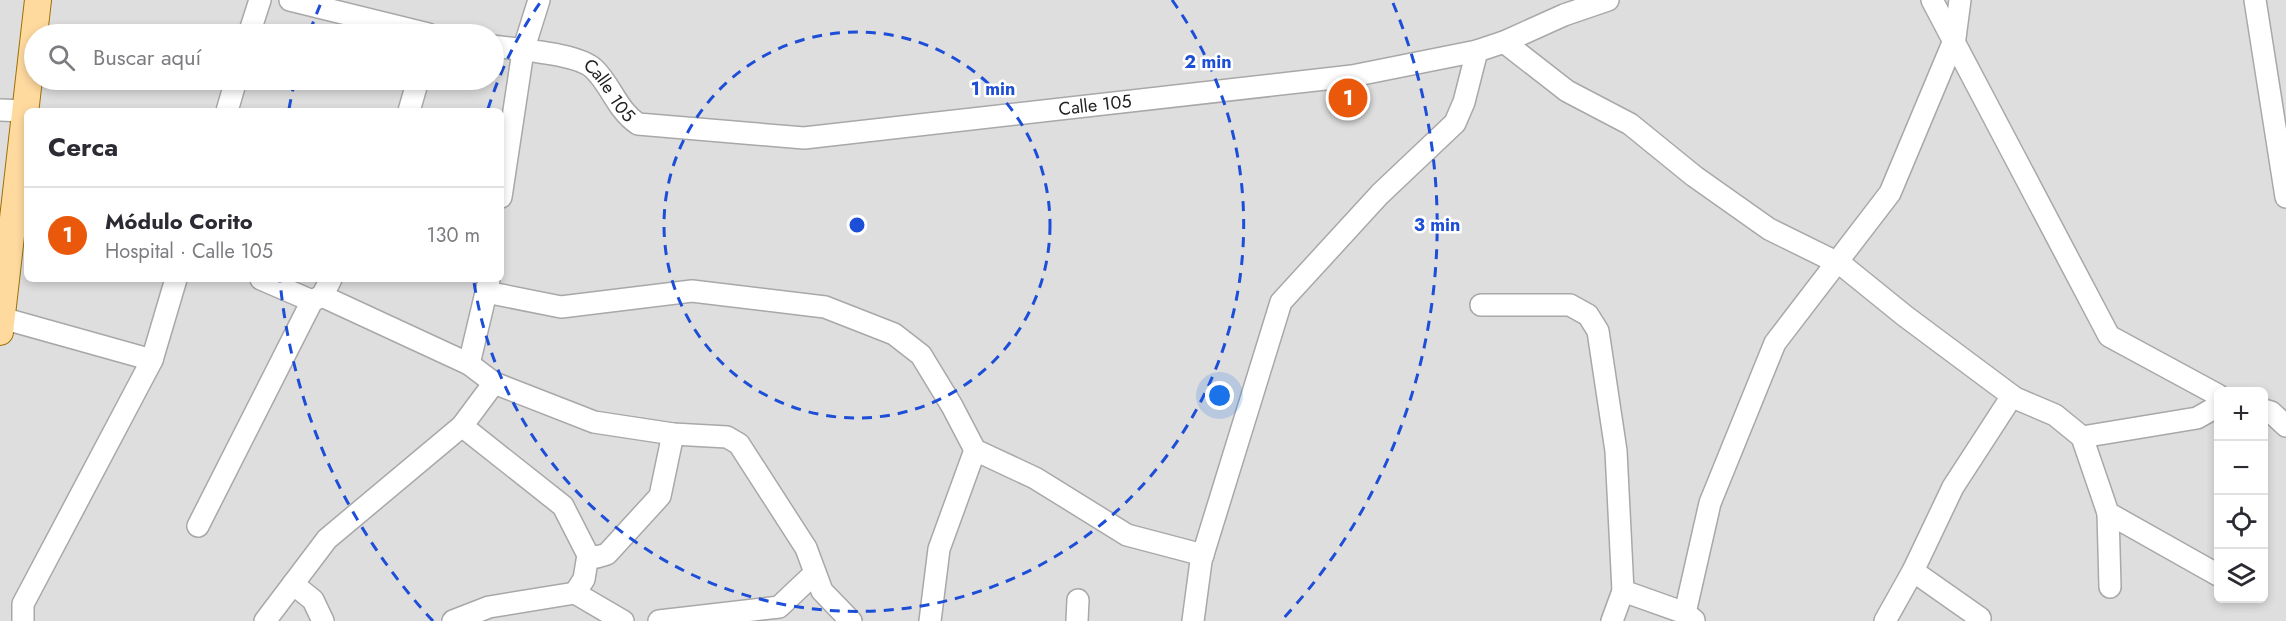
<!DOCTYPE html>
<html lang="es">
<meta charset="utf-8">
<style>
:root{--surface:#fff;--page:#f7f7f7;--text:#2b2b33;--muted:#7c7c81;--line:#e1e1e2;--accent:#ea580c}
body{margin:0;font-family:Jost,sans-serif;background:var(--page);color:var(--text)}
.controls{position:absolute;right:18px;bottom:18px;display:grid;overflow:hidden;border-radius:9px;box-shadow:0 3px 9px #0003}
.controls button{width:54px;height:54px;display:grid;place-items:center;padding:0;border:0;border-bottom:2px solid var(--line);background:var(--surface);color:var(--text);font:30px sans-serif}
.you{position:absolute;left:1220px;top:396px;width:21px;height:21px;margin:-15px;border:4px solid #fff;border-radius:50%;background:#1a73e8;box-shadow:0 0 0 9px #1a73e833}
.badge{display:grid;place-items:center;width:39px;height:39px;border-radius:50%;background:var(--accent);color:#fff;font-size:20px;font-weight:700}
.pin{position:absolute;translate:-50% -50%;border:3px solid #fff;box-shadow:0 2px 6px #0006}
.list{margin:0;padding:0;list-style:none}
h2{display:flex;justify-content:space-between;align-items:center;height:78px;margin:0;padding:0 24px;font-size:26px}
h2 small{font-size:20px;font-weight:400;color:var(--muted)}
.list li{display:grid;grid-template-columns:39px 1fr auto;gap:18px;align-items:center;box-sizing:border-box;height:96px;padding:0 24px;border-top:2px solid var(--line)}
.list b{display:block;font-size:22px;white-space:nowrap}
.list p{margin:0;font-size:20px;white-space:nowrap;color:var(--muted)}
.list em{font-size:20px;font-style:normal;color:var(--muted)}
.icon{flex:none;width:33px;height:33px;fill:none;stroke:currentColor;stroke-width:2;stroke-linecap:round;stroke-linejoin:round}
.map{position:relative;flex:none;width:2286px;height:621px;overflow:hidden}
.search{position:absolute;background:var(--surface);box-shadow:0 3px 9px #0003;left:24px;top:24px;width:480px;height:66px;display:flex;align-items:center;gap:15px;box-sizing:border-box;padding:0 21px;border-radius:33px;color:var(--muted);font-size:22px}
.panel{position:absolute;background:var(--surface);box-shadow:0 3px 9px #0003;left:24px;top:108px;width:480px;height:174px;border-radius:9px}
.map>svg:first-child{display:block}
.residential{fill:#dfdede;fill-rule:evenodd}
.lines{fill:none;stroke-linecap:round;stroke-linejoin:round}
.minor-casing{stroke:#a8a8a8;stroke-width:24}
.major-casing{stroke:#9e7000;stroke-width:28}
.minor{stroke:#fff;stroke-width:21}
.major{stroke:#ffda9f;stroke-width:26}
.ring{fill:none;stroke:#1d4ed8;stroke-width:3;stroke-dasharray:10 8}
.labels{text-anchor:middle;stroke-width:5;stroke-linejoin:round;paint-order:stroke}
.street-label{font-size:18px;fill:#212121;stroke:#fff}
.centre{fill:#1d4ed8;stroke:#fff;stroke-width:3}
.ring-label{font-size:18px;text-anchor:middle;font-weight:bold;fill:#1d4ed8;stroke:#fff;stroke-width:5;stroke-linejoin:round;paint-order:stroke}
</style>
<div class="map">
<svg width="2286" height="621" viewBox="0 0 2286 621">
<rect width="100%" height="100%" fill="#f2efe7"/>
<path class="residential" d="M0,0H2286V621H0ZM34,34H494V80H34ZM27,111H501V279H27ZM2218,392H2264V598H2218Z"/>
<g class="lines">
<g class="minor-casing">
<g id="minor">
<path d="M290,0L428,34"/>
<path d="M1932,0L2109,336L2218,395"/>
<path d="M2255,0L2286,197"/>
<path d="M249,34L260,0"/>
<path d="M1504,42L1567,91L1630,124L1694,176L1769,229L1842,265L1905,316L2015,398L2055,415L2082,437L2108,513L2218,575"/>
<path id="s1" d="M494,46C517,50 578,53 594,69C611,85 617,110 638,124L804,138L1352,76L1477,51L1504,42L1564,15L1608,0"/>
<path d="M0,110L25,111"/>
<path d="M227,111L236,80"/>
<path d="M409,111L418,80"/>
<path d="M501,197L523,51L539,0"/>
<path d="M261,279L312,301"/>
<path d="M486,292L561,307L692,291L825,307L894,334L921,355L952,406L975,450L1035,478L1127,535L1203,555"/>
<path d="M322,296L469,364L494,383L594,422L673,434L727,437L739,444L806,548L822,591L851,621"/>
<path d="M1481,305H1570L1588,315L1598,331L1616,451L1623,591L1612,621"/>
<path d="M2,318L152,360"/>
<path d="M469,364L489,280"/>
<path d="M494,383L462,426L563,506L588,555L597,557L607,554L660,496L673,434"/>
<path d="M2264,410L2271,412L2286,426"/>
<path d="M2082,437L2197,418L2218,406"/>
<path d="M2108,513L2110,587"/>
<path d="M198,526L312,301L322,296L331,279"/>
<path d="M1913,571L1980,618"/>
<path d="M293,584L313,600L323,621"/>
<path d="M1623,591L1685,613L1694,620"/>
<path d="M575,593L584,579L588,555"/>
<path d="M1685,613L1710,503L1775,343L1890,193L1955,38L1960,0"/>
<path d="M23,621V604L152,360L176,279"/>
<path d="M265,621L327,539L462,426"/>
<path d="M453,621L489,607L575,593L623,621"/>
<path d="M659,621L779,607L815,573"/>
<path d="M930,621L939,549L975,450"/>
<path d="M1077,621L1078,600"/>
<path d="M1193,621L1201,561L1281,302L1380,194L1455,123L1464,102L1477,51"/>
<path d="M1885,621L1913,571L1953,487L2012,396"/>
</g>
</g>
<g class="major-casing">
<path id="major" d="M0,332L38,0"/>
</g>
<use href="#minor" class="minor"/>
<use href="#major" class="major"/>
</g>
<g class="ring">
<circle cx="857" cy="225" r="193"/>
<path d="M488 109A387 387 0 0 1 542 0M1172 0A387 387 0 1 1 474 282"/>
<path d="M433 621A580 580 0 0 1 280 281M289 109A580 580 0 0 1 295 80M310 31A580 580 0 0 1 321 3M1393 3A580 580 0 0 1 1281 621"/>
</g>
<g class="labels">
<g class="street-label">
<text dy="6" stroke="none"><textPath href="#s1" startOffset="130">Calle 105</textPath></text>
<text dy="6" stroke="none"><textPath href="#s1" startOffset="634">Calle 105</textPath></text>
</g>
</g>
<circle cx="857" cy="225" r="9" class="centre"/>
<g class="ring-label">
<text x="1208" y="68">2 min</text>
<text x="993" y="95">1 min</text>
<text x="1437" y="231">3 min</text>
</g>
</svg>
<div class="controls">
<button>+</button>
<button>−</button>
<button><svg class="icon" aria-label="locate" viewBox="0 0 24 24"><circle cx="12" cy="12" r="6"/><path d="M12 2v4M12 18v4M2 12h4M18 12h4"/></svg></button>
<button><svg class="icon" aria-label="layers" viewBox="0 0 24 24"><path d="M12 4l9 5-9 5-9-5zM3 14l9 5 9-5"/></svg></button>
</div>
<div class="you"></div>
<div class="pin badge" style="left:1348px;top:98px">1</div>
<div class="search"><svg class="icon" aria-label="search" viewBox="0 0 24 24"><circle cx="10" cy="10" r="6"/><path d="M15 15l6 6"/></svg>Buscar aquí</div>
<section class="panel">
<h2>Cerca<small></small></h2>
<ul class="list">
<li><span class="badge">1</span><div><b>Módulo Corito</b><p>Hospital · Calle 105</p></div><em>130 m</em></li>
</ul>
</section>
</div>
